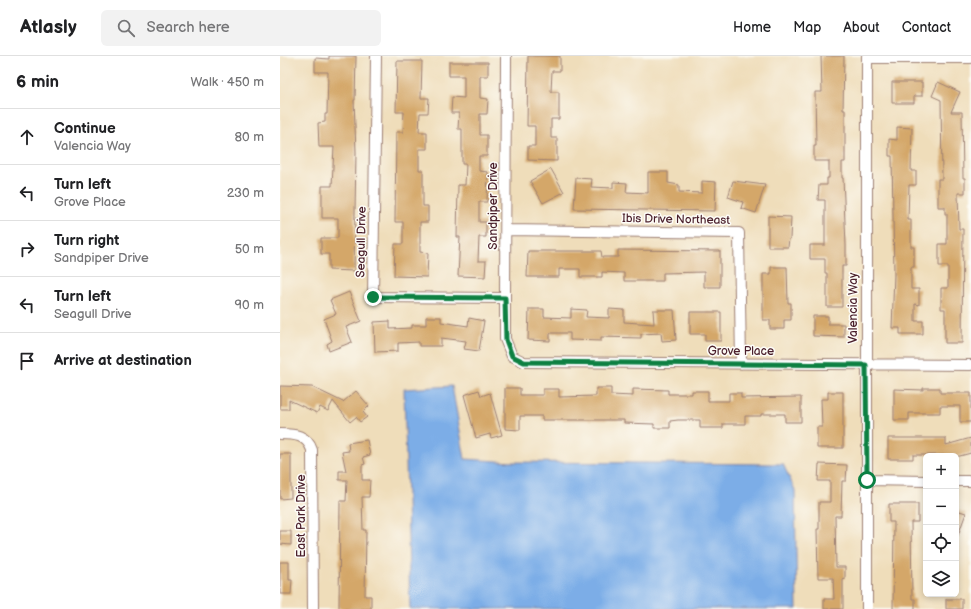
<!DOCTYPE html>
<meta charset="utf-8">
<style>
:root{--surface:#fff;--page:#f2f2f2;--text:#202124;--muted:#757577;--line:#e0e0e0}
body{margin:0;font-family:"Balsamiq Sans",sans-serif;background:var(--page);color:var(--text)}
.controls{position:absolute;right:12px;bottom:12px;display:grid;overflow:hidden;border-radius:6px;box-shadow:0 2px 6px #0003}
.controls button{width:36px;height:36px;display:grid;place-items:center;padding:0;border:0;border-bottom:1px solid var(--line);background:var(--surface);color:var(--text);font:20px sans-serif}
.stop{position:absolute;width:12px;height:12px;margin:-9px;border:3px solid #0b8043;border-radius:50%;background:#fff}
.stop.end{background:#0b8043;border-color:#fff;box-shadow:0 1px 4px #0008}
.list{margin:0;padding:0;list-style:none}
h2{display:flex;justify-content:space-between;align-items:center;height:52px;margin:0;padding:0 16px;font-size:17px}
h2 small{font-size:13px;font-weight:400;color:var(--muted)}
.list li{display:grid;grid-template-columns:26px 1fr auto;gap:12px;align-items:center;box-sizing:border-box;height:56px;padding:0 16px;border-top:1px solid var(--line)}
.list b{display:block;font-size:15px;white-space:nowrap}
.list p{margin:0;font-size:13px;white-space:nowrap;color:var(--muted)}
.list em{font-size:13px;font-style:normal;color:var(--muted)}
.icon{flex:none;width:22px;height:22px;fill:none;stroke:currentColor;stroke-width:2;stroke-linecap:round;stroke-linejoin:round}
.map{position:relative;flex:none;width:691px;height:553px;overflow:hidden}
header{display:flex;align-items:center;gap:24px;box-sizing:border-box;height:56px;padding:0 20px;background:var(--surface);border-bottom:1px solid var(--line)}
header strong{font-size:19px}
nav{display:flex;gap:22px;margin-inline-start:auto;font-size:14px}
.search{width:280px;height:36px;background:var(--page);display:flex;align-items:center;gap:10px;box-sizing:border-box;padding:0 14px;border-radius:6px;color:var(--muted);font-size:15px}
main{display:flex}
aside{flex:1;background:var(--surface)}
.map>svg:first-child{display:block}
.water{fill:#7cade7;stroke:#636689}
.building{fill:#d4a769}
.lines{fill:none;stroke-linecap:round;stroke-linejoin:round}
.street-casing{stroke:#9c7e72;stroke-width:12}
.street{stroke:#fff;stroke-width:10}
.route{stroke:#0b8043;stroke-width:5}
.labels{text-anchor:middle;stroke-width:3;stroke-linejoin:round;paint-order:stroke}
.street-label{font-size:12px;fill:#4a1f2b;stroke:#fdfcf7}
</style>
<header>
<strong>Atlasly</strong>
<div class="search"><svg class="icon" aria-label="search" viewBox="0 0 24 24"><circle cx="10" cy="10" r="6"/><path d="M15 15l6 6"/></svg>Search here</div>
<nav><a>Home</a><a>Map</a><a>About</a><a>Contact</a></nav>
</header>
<main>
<aside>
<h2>6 min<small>Walk · 450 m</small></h2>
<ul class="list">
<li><svg class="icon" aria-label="ahead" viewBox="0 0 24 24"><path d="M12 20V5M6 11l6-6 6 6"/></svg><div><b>Continue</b><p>Valencia Way</p></div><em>80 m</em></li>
<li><svg class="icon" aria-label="left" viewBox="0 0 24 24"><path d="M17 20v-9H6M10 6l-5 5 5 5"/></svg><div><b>Turn left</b><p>Grove Place</p></div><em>230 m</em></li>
<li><svg class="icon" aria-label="right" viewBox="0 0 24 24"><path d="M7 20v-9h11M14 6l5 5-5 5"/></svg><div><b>Turn right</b><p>Sandpiper Drive</p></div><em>50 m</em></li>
<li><svg class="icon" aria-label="left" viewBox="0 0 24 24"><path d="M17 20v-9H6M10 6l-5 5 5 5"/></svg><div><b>Turn left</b><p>Seagull Drive</p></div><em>90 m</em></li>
<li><svg class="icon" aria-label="arrive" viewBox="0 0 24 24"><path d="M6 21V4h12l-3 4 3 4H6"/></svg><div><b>Arrive at destination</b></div></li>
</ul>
</aside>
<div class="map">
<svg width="691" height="553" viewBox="0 0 691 553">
<rect width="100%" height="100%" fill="#fdfcf7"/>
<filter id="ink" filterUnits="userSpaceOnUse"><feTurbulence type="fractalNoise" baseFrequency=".025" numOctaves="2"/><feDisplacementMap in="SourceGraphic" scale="8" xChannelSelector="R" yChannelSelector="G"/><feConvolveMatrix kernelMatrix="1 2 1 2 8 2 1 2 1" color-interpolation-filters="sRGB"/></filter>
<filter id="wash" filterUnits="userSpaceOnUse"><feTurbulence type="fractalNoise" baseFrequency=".012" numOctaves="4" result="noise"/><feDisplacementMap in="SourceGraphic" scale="16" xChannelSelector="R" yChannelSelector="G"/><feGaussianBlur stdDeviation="0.9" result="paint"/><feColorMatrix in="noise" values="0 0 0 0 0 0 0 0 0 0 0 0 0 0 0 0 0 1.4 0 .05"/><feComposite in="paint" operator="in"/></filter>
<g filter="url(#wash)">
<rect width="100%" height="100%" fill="#efddba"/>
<path class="water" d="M172,330L185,403L234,406L503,408L515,434L517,553H130L124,333Z"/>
<g id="blocks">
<path class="building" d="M49,0H76L75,44H74L76,96L74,215L49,214V198H41V182H58V162H42V130H52L54,91H39L38,67L45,66V58H47L48,16H35V2L49,3Z
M248,0H280V15H272L271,36H279V63H271V82H277V105L248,104V90H255V70H247Z
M541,0H564L563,54H565V106H562V122H563L566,189V210H562V251H547V217H545V203H530V189H545V144H538L539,129H547V122H549V105H534V90H536L535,36H542Z
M117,5H142L141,42H149L148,57H140L139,76H147V93H139V114H143V150H148V166H140V196L148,197L147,221L114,220L115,188H123V166H115L116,76H123L124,56H116Z
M169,6H208V20H200V42L208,43L207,58H200V79H207V100H199V115L208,116L207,146H199V166H206V181H199L198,205H206L205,221L178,220L180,181H177L178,129H185L186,108H182V73H178L179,57H171L172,41L184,42V20H169Z
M612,26H642V40H634V47H612Z
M658,26L680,36L671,56H682L683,122H685V137H678L679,173H683L682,287H665V253H661V232H668V210H659V188H667V158H665V151H658V123H662L661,44L652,40Z
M617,71L632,72L631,115H636V129H629L628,164H631V191H634V211H631V233H639V249L635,248V265H643V278H620V272H612L614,218L612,100H609V83L617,84Z
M271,113L284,136L263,147L250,125Z
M368,116H388V127L399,129V136L422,137V125L436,126L435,155L294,153L296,122L312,123L311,131L333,132V126L347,127L346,136L368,137Z
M453,125L485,129L476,157L461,152L463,146L448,141Z
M488,160L511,161L510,183H509L508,191H488Z
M338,194L440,195V231H424V216L383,217V225H344V217L322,216V221H300V213H279V221H247L248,195H321L322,201H338Z
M491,211H507L508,247H511V264H504V273H490V264H483V218H491Z
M69,236L81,265L66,271L72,286L49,295L47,288L52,285L44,263L56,258L50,244Z
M249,253H264V261L291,262V253L307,254L306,261L329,262V253L344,254V266L374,268L373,254H394L396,284L382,285L381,277L361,278V282L321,281V285L290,284V277H270V285L248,284Z
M410,256H441V285H425V278H410Z
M533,260H548V268H564V281L533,280Z
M146,261H161V266L188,270L189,262L204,265L199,295L184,293L186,285L161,282V290H139V286L118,287V295L95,296L94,266L110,265V273L132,272V269H146Z
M0,330L32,331L63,346L76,335L89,350L83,356L87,361L80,366L76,361L70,366L53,345L48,355L40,351L37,357L9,344V353H0Z
M225,332H240V339H263V333H279V341L316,340V332H331V339L353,340V333L388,334V338H412V335H428V345H449V337H461V342L521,341V366H505V358H481V360H465V368H443V372H420V364H398L390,365V372H374V368L344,367V364H262V360H240V374L225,373Z
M643,332H660V337H691V366H680V350H660V357H629V364H614V333L643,334Z
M199,334L201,340L210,337L222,379L211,382L210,378L196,382L184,339Z
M548,336H563V392H537V371H542L541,343H548Z
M608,382H666V389L691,382V397L676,401V399H633V403H608Z
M87,384L90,399L83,401L85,408L82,409V424H90L89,441H82L83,474H86L85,540H91V553H59L60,445H66L67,424H59V415H66L62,396L69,395L68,387Z
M0,398H11V442L0,443Z
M539,408L567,409L566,425H562L561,460H555L556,511H565V523L563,522V553H544V543H554L553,522H538L537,473H539V446H550V425H538Z
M609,448H638V466H631L632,543H635V553H613L614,466H609Z
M676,454L686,457L677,482L676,481Z
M0,475H11V489L0,488Z
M0,506H9V524H12L11,538H0Z
M666,543H682V553H666Z"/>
</g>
</g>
<g filter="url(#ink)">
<use href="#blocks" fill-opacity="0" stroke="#9c7e72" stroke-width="1"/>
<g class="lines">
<g class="street-casing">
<path id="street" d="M96,0L93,241L225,242
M226,0L225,242V283L232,300L244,306L691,309
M587,2H691
M226,174L459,177L461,308
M0,378C15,378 27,379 32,394L33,553
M587,424L646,425
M676,425H691
M587,553V0"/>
</g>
<use href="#street" class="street"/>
</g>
</g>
<g class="lines" filter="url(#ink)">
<path class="route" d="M93,241L225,242L226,284L232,300L244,306L586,309L587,424"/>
</g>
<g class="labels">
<g class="street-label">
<text transform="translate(213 150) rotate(-90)" y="4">Sandpiper Drive</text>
<text transform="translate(396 163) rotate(1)" y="4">Ibis Drive Northeast</text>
<text transform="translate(81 186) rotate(-89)" y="4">Seagull Drive</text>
<text transform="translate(573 252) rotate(-90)" y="4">Valencia Way</text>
<text x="461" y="299">Grove Place</text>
<text transform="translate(21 460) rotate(-90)" y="4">East Park Drive</text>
</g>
</g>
</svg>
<div class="controls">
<button>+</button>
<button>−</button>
<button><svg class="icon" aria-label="locate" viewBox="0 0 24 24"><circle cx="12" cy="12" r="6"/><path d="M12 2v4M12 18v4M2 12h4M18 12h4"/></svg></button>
<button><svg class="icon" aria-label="layers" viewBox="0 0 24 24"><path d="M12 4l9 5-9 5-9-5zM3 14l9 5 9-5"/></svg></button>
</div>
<div class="stop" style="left:587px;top:424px"></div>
<div class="stop end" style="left:93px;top:241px"></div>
</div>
</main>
